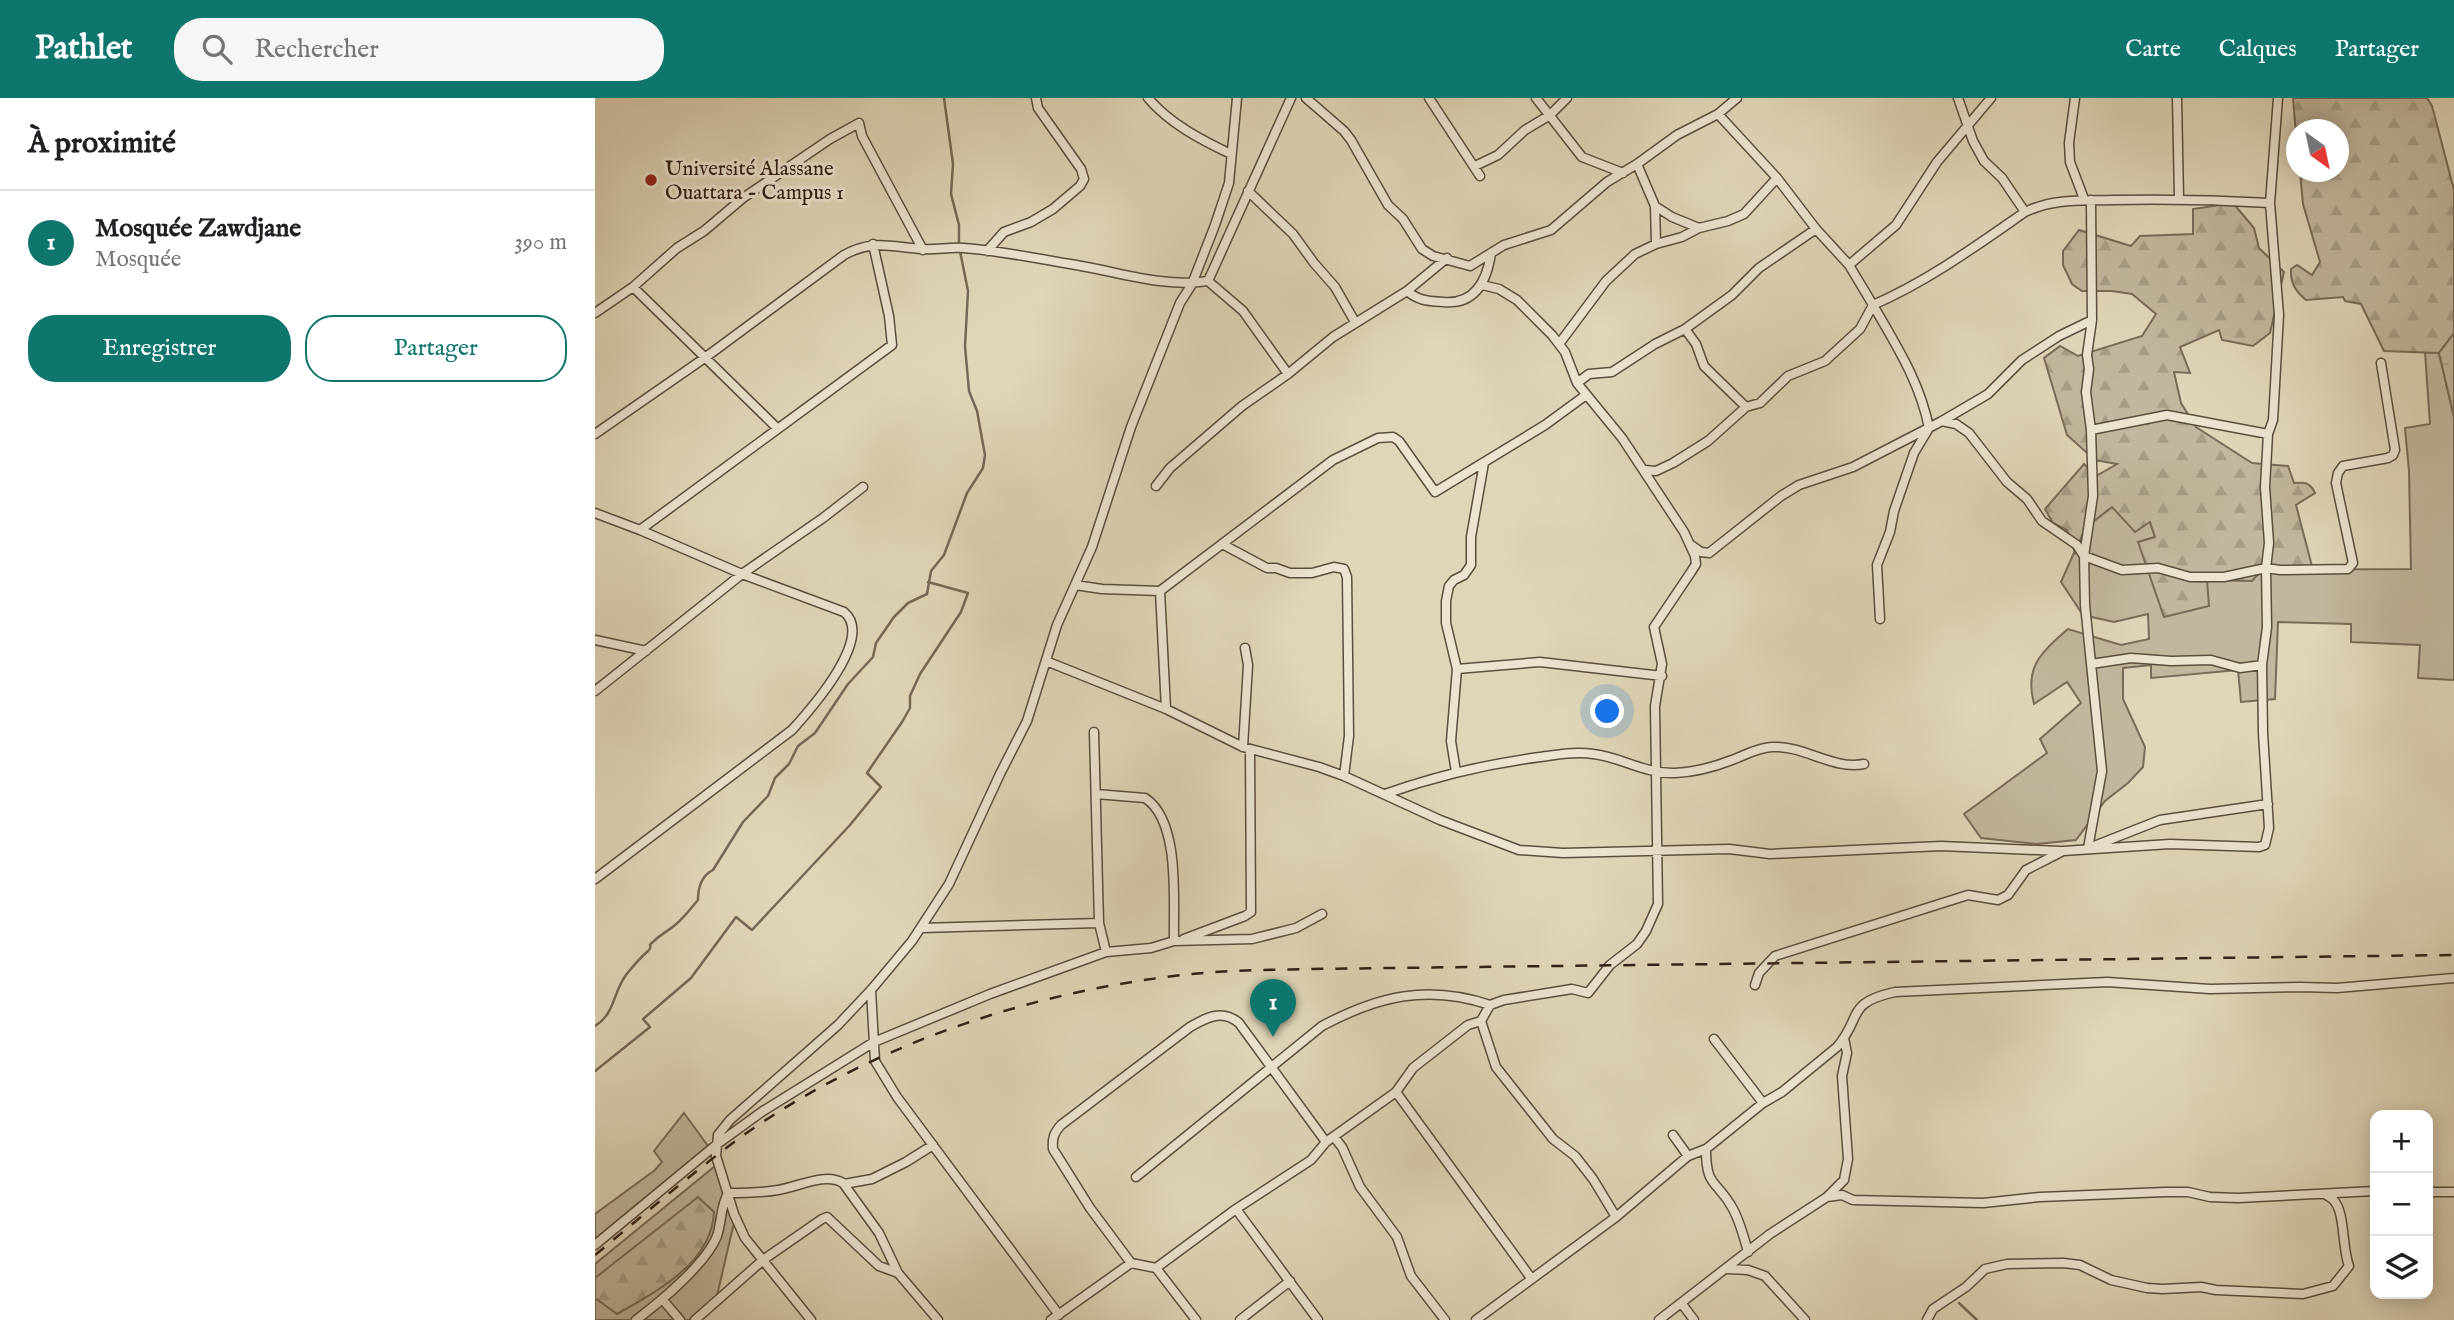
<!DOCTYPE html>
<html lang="fr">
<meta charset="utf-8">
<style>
:root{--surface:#fff;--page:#f6f6f6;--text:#202124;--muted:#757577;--line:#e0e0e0;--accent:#0f766e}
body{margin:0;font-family:"IM FELL English",serif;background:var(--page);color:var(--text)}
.controls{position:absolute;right:21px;bottom:21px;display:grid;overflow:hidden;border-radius:14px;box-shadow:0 4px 18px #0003}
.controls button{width:63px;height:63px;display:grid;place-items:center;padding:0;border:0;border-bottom:2px solid var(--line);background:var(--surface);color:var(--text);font:35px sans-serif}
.compass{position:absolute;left:1691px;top:21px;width:63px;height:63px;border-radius:50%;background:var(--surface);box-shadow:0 4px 18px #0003;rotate:147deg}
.you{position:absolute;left:1013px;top:614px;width:24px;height:24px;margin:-18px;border:5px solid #fff;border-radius:50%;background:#1a73e8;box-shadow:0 0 0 10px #1a73e833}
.badge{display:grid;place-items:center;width:46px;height:46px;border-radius:50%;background:var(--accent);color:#fff;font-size:23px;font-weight:700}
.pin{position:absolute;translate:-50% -58px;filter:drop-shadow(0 2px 4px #0008)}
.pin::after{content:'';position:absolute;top:37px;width:24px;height:21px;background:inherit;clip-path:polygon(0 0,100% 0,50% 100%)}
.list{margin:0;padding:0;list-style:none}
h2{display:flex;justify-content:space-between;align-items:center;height:91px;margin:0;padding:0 28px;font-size:30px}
h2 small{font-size:23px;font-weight:400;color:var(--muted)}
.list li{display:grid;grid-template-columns:46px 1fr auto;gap:21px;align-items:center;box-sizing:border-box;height:105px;padding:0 28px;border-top:2px solid var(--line)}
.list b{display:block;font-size:26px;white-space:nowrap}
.list p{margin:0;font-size:23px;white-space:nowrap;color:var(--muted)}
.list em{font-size:23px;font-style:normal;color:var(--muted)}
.actions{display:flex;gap:14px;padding:21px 28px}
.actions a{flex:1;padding:16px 0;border:2px solid var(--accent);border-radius:28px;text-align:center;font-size:24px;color:var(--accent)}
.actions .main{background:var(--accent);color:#fff}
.icon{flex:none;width:38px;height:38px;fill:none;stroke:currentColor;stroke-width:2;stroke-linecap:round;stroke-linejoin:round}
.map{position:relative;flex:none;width:1859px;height:1222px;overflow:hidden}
header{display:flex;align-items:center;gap:42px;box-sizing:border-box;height:98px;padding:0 35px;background:var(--accent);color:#fff}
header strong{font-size:33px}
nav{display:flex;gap:38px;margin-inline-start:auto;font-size:24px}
.search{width:490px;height:63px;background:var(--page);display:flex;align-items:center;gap:18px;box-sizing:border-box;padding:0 24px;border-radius:28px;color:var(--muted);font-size:26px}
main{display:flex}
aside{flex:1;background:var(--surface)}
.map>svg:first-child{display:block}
.grass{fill:#c1b79c;stroke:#786b59;stroke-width:2}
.forest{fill:url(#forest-firs);stroke:#786b59;stroke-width:2}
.wetland{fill:url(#wetland-marsh);stroke:#786b59;stroke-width:2}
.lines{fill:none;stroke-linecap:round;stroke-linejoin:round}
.stream{stroke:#766856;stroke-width:2.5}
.minor-casing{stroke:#5c4d3e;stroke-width:11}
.minor{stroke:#eae4d0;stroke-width:8}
.rail{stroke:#301f16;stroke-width:2.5;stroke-dasharray:12 12;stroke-linecap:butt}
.poi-dot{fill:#8f2418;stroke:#eae4d0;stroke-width:2.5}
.labels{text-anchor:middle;stroke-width:6;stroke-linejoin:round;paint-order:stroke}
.poi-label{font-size:21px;fill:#301f16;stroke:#eae4d0;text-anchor:start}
</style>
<header>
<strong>Pathlet</strong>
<div class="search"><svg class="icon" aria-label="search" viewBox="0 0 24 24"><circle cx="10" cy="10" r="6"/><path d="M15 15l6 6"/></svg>Rechercher</div>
<nav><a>Carte</a><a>Calques</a><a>Partager</a></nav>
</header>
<main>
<aside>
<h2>À proximité<small></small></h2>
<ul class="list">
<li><span class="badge">1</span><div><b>Mosquée Zawdjane</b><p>Mosquée</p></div><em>390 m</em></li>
</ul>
<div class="actions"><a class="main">Enregistrer</a><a>Partager</a></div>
</aside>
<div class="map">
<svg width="1859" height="1222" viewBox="0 0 1859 1222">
<defs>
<pattern id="forest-firs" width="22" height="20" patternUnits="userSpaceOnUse" patternTransform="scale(1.75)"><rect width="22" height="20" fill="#c1b79c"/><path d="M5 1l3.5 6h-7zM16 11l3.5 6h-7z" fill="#a69d86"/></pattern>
<pattern id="wetland-marsh" width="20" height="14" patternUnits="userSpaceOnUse" patternTransform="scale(1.75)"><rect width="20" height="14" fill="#c1b79c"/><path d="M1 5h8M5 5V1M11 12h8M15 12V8" fill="none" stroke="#a69d86"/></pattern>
</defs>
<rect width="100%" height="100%" fill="#dfd6b7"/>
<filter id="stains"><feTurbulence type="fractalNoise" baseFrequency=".00286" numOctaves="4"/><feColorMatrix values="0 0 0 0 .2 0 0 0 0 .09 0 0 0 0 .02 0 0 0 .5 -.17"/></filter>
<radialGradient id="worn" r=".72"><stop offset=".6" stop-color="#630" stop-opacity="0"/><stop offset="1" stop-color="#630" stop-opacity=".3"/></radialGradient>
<path class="grass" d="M1830,254L1844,255L1859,319V582L1823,580L1825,547L1756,544V526L1683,524L1680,601L1646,604L1643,572L1556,580V567L1528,570V601L1550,649L1548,669L1533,685L1510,703L1481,742L1442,746L1386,740L1369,716L1452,655L1445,641L1486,605L1472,584L1439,606C1429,568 1447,554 1473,531L1526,547L1554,541L1553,516L1519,524L1488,517L1466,484L1490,430L1517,409L1555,424L1560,439L1544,444L1612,482L1667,472L1816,471L1814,373L1810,330L1835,326Z
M89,1015L113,1048L0,1141V1116L60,1072L67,1064L59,1053Z
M125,1064L141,1116L121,1202L94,1222H0V1166Z"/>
<path class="forest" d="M1698,0H1832L1837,8L1859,92V235L1844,255L1789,253L1766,206L1750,203L1748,199L1711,202C1700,193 1695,184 1696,171L1702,167L1717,177L1725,164L1708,106L1705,74H1744V32H1702L1701,36Z
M1638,105L1659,130L1664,150L1689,174L1675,235L1658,248L1627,242L1624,232L1585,249L1595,275L1579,274L1586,305L1601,329L1657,365L1693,368L1699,385C1709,384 1715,384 1720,395L1701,407L1718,472H1667L1657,483L1612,482L1614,508L1569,519L1543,444L1560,439L1555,424L1540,434L1517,409L1490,430L1480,455L1472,432L1458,425L1450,411L1489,366L1501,378L1522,366L1500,362L1472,337L1449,260L1465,248L1483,258L1547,238L1561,216L1537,196L1517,193H1487L1477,186L1468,167V153L1484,132L1536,148L1545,138L1598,136V111Z
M103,1099L119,1114C117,1165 61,1194 22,1216L0,1200V1180Z"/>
<path class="wetland" d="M1859,235V319L1844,255Z"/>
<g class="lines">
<path class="stream" d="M0,928C20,916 18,894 31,877C38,868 45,860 53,853C60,845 50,850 59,843C65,837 73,833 80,827C89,820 96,810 103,802C103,789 106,778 118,772L148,724L173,698L180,680L194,666L203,648L220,635L253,586L278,559L281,545L299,519L313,505L332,496L336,473L349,457L372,395L388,370L390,357L382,313L374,293L370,248L373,193L364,148V127L356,96L358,66L349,0
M0,973L55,929L48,921L96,880L141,819L157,832L255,727L286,689L272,675L307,624L315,610V598L325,576L366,514L373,495L333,484
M1364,1205L1382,1222"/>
<g class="minor-casing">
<path id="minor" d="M553,0C574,25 606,42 636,56
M711,0L749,33L756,42L793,107L808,121L827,151L838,158L875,168L909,147L956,132L1012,84L1042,66L1082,37L1123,16L1142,0
M834,0L885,78
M941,0L987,59L1028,75
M1363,0L1378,43L1389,63L1407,80L1430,114
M1480,0L1474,45L1475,64L1489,101
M1582,0L1584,100
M1123,16L1182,80
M1042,66L1060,108L1061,146
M880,68L903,57L930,32L955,17L972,0
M653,93L698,136L719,165L740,189L760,224
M1496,102L1497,222L1492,257L1494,271L1491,294L1496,332L1572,317L1673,336
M1060,108L1077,119L1104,130
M392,153L409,134L436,124L458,111L485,88L489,81L486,71L443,10L441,0
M1254,167L1301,127L1342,64L1396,0
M613,183L648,213L693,276
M38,189L182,330
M812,193C824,203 833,203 848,204C880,207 892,183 896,155
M1278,207C1301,247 1325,284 1334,330L1319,355L1299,413L1295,434L1282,467L1285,521
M0,215L38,189L82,150L109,133L148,100L235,41L264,25L267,38L328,152
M1090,231L1101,246L1109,268L1151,309
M964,246L1011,183L1040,156L1061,146L1087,139L1104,130L1133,123L1149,116L1182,80L1221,131L1254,167L1278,207C1333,183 1381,148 1430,114C1459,100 1487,103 1519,102C1571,101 1623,102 1675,105
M982,285L994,276L1017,274L1060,246L1090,231L1137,197L1164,170L1221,131
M1347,323L1361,326L1374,335L1412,384L1432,401L1447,423L1482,447L1489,458L1490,507L1507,673L1493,750
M1496,332L1498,398L1489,458L1527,472L1563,470L1595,479H1629L1671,470L1685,472L1753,471L1758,465L1741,385L1743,375L1748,368L1793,360L1798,357L1800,352L1786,265
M0,336L111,259L249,157C278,141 296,149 327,151C341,152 355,149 369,150C407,153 444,161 481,167C524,174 569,190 613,183L696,0
M1050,372L1061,373L1078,365L1113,343L1151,309L1165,305L1193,278L1230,263L1265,231L1278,207
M561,388L575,370L647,308L693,276L738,239L812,193L852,160
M0,415L45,432L147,476L249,514C280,539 216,611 197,632L0,781
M45,432L297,247L294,218L278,146
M627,446L672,470H681L695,475H717L739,469L749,471L752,479L754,638L749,678
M1096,447L1106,454L1114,455L1186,398L1204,387L1258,369L1347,323L1393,296L1427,262L1464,238L1497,222
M480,487L507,491L565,493L738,362L783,340L798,339L804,343L840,394L950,327L991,297
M565,493L571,611
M0,542L51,553
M451,563L571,611L648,649L724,669L749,678L845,722L924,752L968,755L1134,751L1175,756L1346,748L1465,753
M1496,566L1536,560L1576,563L1616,562L1645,570L1667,567
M862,571L945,564L1067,578
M0,593L147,476L228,420L268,389
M499,634L504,825L511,854
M648,649L653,567L650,550
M861,674L856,643L862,571L851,525V503L854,488L859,482L869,477L876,467V439L889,365
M501,696L550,700C586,723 578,805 579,843
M790,696C841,678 891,666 945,659C962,657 980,653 998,656C1026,659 1050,676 1080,675C1099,674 1119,669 1137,662C1151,657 1161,650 1177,649C1209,647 1237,672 1269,666
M1499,748L1565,722L1673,706
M326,830L504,825
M589,841L650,818L656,814L655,651
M1160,887L1164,875L1180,858L1373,797L1403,802L1413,797L1431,772L1468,753L1575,746L1664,749L1670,747L1674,730L1668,635L1667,567L1672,529L1671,470L1674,445L1670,389L1673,336L1678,322L1684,217L1675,105L1683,0
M276,892L280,963L302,999L464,1217
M886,923L901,969L958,1041L980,1058L998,1081L1021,1119
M1119,941L1168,1005
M801,994L936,1180
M1078,1037L1093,1058
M739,1039L747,1049L765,1089L802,1139L816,1178L850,1222
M1111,1051C1111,1091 1122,1081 1138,1111C1145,1124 1149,1139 1153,1154
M541,1079L727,928C783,898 833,886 895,907
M249,1086L277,1081L311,1064L338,1047
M1833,1094H1859
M1232,1099L1249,1082L1253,1061L1247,978L1252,955L1249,940
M641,1111L723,1222
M0,1147L121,1047L168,1013L279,944L395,896L511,854L556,850L579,843L657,841L701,830L727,816
M561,1170L641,1111L716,1062L731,1044L801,994L818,970L873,927L886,923L895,907L909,902L977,891L993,895L1015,867L1042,846L1051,833L1063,806L1060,608L1067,566L1059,529L1096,474L1101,466L1100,458L1089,434L1027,340L982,285L970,254L957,237L922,202L904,191L887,187
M1133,1171L1153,1172L1170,1178L1210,1222
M68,1202L85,1222
M1087,1206L1099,1222
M41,1222C65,1204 111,1166 122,1138C127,1123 125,1110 133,1095C150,1095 166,1095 183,1092C203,1089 230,1074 248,1085L284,1135L303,1175L343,1222
M100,1222L168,1162L227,1121L232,1119L284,1168L303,1175
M216,1222L150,1140L139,1116L121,1058L123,1037L135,1022L243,927L276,892L317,843L354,786L405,676L432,623L462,527L497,449L536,329L585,205L597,186L620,127L634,85L642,0
M456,1222L536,1165
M601,1222L561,1170L536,1165L495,1110L458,1051C457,1040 459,1035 466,1027L595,929C612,919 628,911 644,925L731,1044
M645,1222L695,1183
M881,1222L1021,1119L1093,1058L1111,1051L1168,1005L1187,994L1242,949C1268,919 1250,905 1300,894L1512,884L1615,891L1705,889L1742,890L1859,880
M1064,1222L1175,1136L1232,1099L1247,1097L1258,1102L1388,1105L1445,1099L1570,1094H1593L1615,1099L1643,1100L1780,1093
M1332,1222L1338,1211L1371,1189L1390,1171L1412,1166L1468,1165L1485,1167L1516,1182L1552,1190L1568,1191L1606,1189L1621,1192L1708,1196L1738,1188L1754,1168C1747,1150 1750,1117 1740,1104C1738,1100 1734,1099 1730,1096"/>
</g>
<use href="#minor" class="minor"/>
<path class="rail" d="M0,1157C50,1116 100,1072 153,1034C283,944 441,892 597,876C636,872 675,872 714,871L1859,857"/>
</g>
<circle class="poi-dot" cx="56" cy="82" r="7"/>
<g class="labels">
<g class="poi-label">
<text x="70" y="77">Université Alassane<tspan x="70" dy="24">Ouattara - Campus 1</tspan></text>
</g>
</g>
<rect width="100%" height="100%" filter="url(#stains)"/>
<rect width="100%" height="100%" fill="url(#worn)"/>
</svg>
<div class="controls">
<button>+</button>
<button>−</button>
<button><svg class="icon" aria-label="layers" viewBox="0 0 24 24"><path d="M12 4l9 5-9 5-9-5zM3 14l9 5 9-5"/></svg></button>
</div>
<svg class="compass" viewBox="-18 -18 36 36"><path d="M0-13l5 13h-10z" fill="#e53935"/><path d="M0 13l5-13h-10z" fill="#757577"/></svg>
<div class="you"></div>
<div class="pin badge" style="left:678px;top:939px">1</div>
</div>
</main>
